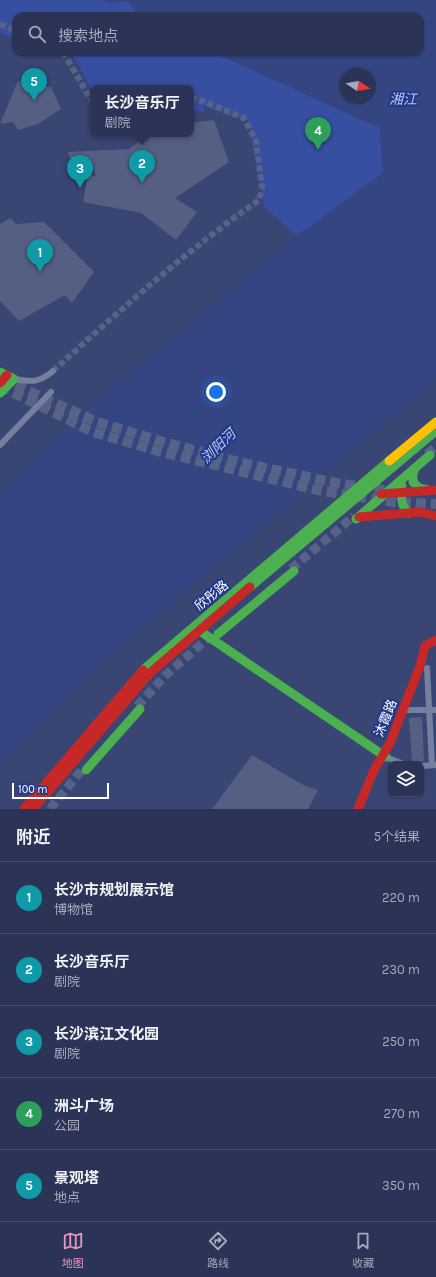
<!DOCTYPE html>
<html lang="zh">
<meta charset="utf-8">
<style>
:root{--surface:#2b3456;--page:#333c5c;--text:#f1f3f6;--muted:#a6aab9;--line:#474f6c;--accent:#e797bd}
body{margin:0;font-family:Karla,"Noto Sans SC",sans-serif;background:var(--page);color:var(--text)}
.controls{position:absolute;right:12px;bottom:12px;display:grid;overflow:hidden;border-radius:8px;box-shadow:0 1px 3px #0004}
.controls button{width:36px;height:36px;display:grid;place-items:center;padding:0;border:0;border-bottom:1px solid var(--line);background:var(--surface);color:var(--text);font:20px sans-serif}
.compass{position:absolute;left:340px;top:68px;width:36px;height:36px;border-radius:50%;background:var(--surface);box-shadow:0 1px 3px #0004;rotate:102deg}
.scale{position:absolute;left:12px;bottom:10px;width:97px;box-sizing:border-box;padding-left:4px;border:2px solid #fff;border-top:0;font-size:11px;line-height:14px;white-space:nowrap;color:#fff;-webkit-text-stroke:3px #21388b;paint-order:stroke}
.you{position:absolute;left:216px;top:392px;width:14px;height:14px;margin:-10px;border:3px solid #fff;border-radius:50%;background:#1a73e8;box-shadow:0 0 0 6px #1a73e833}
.badge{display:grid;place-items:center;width:26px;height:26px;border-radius:50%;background:var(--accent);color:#fff;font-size:13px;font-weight:700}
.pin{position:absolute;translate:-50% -33px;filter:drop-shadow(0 1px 2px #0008)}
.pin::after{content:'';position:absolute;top:21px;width:14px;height:12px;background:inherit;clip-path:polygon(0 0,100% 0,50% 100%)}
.popup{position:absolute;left:90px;top:85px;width:104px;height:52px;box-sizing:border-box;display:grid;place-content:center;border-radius:8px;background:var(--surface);filter:drop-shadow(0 1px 3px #0005);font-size:13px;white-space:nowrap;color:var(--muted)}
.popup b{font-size:15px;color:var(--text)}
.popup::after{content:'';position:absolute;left:50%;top:100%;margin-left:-8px;border:8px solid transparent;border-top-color:var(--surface)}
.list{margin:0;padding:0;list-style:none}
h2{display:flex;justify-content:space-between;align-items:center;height:52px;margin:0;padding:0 16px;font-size:17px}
h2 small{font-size:13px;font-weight:400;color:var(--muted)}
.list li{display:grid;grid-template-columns:26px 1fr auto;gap:12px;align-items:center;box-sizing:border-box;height:72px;padding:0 16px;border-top:1px solid var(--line)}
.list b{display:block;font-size:15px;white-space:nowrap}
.list p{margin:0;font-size:13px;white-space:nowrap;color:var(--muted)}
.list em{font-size:13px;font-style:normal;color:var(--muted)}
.icon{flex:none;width:22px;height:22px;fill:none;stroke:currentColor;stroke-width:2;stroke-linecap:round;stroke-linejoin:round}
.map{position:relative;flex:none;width:436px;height:809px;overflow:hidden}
.search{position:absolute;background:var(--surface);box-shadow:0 1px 3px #0004;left:12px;right:12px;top:12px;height:44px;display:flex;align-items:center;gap:10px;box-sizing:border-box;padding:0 14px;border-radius:12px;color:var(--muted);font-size:15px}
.sheet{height:412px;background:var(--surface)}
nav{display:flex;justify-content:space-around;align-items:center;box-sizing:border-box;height:56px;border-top:1px solid var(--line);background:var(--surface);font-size:11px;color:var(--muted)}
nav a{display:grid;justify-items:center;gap:2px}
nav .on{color:var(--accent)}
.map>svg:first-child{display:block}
.green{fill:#364fa1}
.water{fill:#344581;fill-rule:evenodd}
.building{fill:#555f83}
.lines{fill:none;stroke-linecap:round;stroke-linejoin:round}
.street-tunnel{stroke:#576288;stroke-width:6;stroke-dasharray:6 3;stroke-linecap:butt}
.secondary-tunnel{stroke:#576288;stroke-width:9;stroke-dasharray:9 4.5;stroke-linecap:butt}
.primary-tunnel{stroke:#576288;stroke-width:10;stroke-dasharray:10 5;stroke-linecap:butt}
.street{stroke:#75809f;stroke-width:6}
.fast{stroke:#4caf50;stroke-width:9}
.slow{stroke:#ffc107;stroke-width:9}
.jam{stroke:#c62828;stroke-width:9}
.labels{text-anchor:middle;stroke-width:4;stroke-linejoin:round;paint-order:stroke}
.street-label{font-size:13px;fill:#fff;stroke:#21388b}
.water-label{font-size:14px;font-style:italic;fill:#bac7f2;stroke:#21388b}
</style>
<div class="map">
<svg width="436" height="809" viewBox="0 0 436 809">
<rect width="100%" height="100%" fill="#394673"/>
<path class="green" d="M0,0H103L110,3L129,1L139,16H16V40L0,33Z
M71,52H213L380,128L383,173L297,236L264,207L248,119L238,118L202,105L206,112L191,110V88H93V92Z"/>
<path class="water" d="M103,0H436V380L89,673L0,762V494L37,455L105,393L297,236L383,173L380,128L213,52H420V16H139L129,1L110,3ZM346,74H370V98H346Z"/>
<path class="building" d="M18,81L51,87L61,109L38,124L18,130L13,122L0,124Z
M214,120L229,162L175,198L197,212L176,240L141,213L83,202L88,175L96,176L91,162L73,170L68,152L129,149L149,134H191V123Z
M11,218L16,224L44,222L94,272L72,303L65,295L19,321L0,301V224Z
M422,717L424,761L412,762L409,718Z
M252,755L305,786L318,790L308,809H212Z"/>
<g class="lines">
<path class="street-tunnel" d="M0,24L16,31
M63,52L93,103
M53,371C119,311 186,251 259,200L262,188L256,141L244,118L197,99L191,98"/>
<path class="secondary-tunnel" d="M427,454L436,446
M291,569L354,516
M137,706L166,675L216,631
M50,809L84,767"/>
<path class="primary-tunnel" d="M2,379L97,422L160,441L239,462L303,476L330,482L392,491
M0,386L93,432L158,451L317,490L393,502L436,504"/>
<path class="street" d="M14,379C31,382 39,383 53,371
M0,445L51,392
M427,668L432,765
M406,710H436
M386,757L403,764
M421,766L435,765"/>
<path class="fast" d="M0,372L14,379
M0,393L14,379
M415,469L413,473V482L419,488L428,490
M402,486C401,496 400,506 409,513
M356,519L430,455
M250,587L436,431
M194,627L386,757
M218,634L294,571
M143,670L389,461
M86,770L140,709"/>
<path class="slow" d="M389,461L436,422"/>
<path class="jam" d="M0,383L7,375
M381,494L436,490
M359,517L420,512L436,516
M24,809L143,670
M33,809L150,673L250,587
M358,809L374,770L390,743L420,666L425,646L436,640"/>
</g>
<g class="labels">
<g class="street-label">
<text transform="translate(211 595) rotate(-40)" y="5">欣彤路</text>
<text transform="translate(385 718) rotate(-68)" y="5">沐霞路</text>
</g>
<g class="water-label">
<text x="403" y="104">湘江</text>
<text transform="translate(218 446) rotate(-44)" y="5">浏阳河</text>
</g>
</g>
</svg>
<div class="controls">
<button><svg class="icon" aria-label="layers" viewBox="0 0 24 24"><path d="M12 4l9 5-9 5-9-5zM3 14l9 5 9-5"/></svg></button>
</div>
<svg class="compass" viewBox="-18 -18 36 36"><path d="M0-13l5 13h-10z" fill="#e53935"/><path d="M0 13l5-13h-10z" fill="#a6aab9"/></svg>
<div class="scale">100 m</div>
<div class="you"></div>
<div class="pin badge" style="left:40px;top:272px;background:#0f9aa8">1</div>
<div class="pin badge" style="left:142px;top:183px;background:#0f9aa8">2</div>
<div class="popup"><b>长沙音乐厅</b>剧院</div>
<div class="pin badge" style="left:80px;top:188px;background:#0f9aa8">3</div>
<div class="pin badge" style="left:318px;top:150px;background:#2e9e5b">4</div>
<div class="pin badge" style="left:34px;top:101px;background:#0f9aa8">5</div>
<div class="search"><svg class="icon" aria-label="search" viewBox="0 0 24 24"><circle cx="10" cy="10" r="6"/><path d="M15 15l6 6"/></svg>搜索地点</div>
</div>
<section class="sheet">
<h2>附近<small>5个结果</small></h2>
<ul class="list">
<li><span class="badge" style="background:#0f9aa8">1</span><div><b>长沙市规划展示馆</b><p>博物馆</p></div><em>220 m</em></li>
<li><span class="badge" style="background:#0f9aa8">2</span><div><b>长沙音乐厅</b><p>剧院</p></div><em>230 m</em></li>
<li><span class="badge" style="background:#0f9aa8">3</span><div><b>长沙滨江文化园</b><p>剧院</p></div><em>250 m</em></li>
<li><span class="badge" style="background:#2e9e5b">4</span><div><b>洲斗广场</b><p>公园</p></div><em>270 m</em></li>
<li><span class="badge" style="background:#0f9aa8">5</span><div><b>景观塔</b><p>地点</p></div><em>350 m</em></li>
</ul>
</section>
<nav>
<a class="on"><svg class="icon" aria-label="map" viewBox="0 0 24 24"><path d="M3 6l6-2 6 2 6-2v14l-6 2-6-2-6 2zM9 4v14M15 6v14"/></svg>地图</a>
<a><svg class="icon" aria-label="directions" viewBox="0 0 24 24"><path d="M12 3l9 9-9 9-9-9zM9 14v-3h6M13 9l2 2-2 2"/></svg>路线</a>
<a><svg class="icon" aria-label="saved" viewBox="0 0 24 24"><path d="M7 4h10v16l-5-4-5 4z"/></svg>收藏</a>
</nav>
